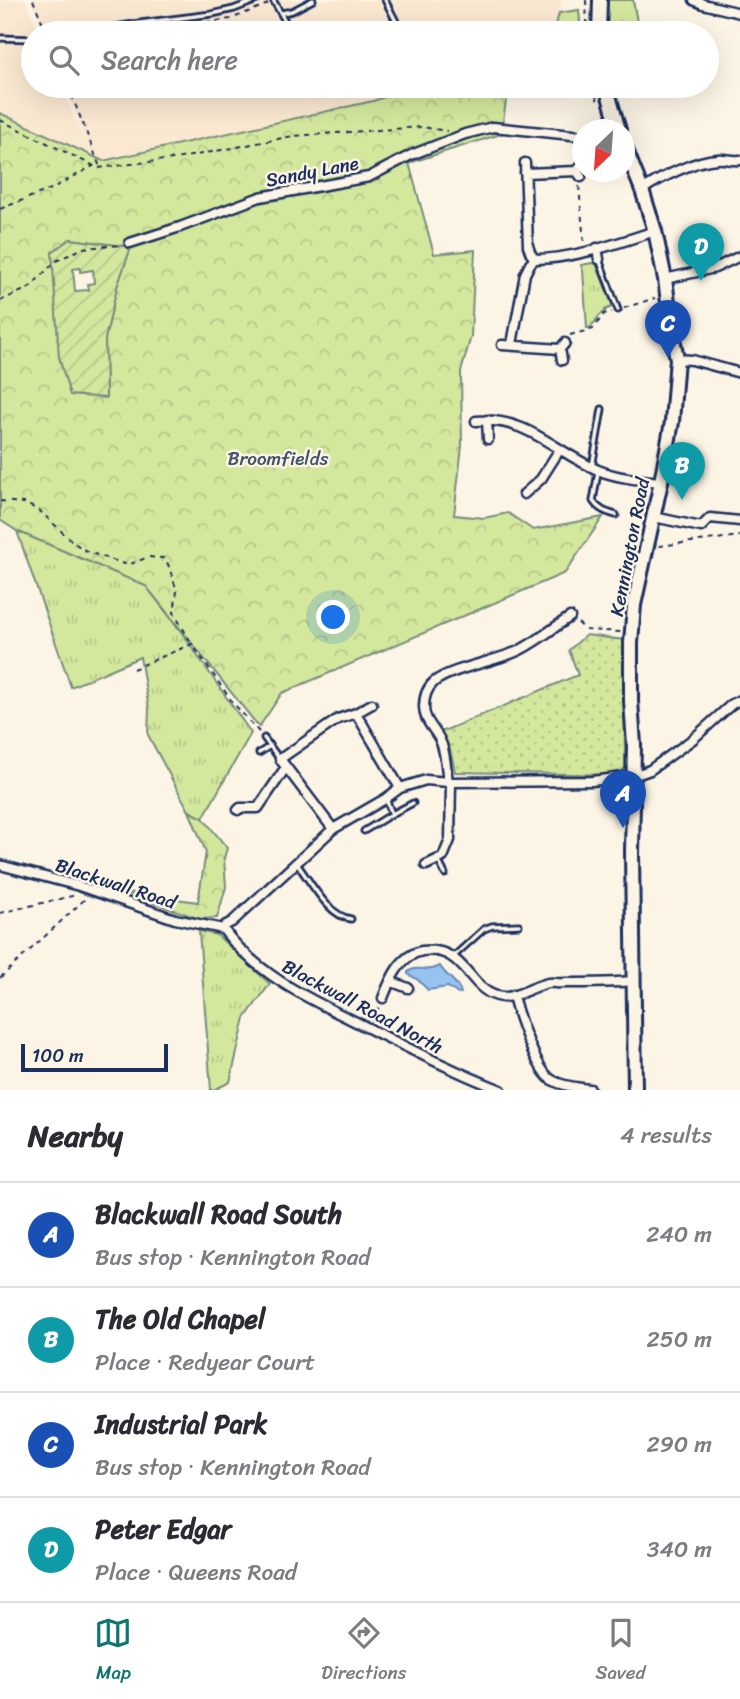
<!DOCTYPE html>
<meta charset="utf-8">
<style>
:root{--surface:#fff;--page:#f2f2f3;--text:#2b2b33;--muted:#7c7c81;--line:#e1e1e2;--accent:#0f766e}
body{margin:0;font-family:Sriracha,sans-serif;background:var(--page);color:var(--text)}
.compass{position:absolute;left:572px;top:119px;width:63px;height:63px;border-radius:50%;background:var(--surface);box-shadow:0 7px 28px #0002;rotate:205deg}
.scale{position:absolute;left:21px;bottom:18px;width:147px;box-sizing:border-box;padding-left:7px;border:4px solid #1b2f5e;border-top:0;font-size:19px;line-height:24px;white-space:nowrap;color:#1b2f5e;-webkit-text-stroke:5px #fcf5e5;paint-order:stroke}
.you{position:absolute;left:334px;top:618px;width:24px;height:24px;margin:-18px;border:5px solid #fff;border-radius:50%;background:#1a73e8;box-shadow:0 0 0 10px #1a73e833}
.badge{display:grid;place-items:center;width:46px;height:46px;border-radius:50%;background:var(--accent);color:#fff;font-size:23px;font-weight:700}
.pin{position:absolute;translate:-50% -58px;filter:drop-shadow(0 2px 4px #0008)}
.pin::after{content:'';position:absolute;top:37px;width:24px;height:21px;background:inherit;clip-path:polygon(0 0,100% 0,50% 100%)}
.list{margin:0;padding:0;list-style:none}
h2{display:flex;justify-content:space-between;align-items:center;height:91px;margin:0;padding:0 28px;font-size:30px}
h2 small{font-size:23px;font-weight:400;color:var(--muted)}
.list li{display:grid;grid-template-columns:46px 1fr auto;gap:21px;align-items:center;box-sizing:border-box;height:105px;padding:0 28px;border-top:2px solid var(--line)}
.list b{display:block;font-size:26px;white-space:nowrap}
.list p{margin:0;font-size:23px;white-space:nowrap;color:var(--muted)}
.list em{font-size:23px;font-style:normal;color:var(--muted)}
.icon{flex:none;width:38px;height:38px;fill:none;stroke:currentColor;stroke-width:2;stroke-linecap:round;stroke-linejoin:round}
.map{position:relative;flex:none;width:740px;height:1090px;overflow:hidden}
.search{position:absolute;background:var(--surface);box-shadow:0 7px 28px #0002;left:21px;right:21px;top:21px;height:77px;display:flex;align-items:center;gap:18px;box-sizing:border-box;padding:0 24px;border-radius:38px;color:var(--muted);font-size:26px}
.sheet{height:511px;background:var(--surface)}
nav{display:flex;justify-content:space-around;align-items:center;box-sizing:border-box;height:98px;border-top:2px solid var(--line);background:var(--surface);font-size:19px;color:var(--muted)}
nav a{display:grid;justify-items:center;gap:4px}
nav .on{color:var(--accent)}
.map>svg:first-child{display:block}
.built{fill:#fae8d1}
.grass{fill:url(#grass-tufts);stroke:#778c7e;stroke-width:2}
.forest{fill:url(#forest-crowns);stroke:#778c7e;stroke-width:2;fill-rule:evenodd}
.park{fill:url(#park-dots);stroke:#778c7e;stroke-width:2}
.garden{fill:url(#garden-furrows);stroke:#778c7e;stroke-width:2;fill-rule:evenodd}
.water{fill:#96c3f0;stroke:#6588b6;stroke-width:2}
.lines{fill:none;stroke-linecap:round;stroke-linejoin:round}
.service-casing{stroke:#1b2f5e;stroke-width:9}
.minor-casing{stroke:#1b2f5e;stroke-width:13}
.primary-casing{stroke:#1b2f5e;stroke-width:18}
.path{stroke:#1b2f5e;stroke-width:2;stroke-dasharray:5 5;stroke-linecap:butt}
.service{stroke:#fcf5e5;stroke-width:3.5}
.minor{stroke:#fcf5e5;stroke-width:8}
.primary{stroke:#fcf5e5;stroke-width:12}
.labels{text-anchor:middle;stroke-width:5;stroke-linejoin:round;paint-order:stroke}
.street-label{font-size:19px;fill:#1b2f5e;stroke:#fcf5e5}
.park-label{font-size:19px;fill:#40546b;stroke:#fcf5e5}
</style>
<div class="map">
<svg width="740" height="1090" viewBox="0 0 740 1090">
<defs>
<pattern id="grass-tufts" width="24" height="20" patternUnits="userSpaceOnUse" patternTransform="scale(1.75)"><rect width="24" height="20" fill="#d3e89d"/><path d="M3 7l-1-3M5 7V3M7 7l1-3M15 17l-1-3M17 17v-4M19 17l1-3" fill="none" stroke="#b5c78a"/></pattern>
<pattern id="forest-crowns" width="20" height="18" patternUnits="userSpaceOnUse" patternTransform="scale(1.75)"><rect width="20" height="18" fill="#d3e89d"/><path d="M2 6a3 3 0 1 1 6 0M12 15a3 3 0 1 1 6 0" fill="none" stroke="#b5c78a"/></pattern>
<pattern id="park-dots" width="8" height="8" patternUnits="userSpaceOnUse" patternTransform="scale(1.75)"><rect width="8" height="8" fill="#d3e89d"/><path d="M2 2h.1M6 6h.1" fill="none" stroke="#b5c78a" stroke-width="1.8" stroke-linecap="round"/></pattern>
<pattern id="garden-furrows" width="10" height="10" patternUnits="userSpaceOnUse" patternTransform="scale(1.75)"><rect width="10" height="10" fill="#d3e89d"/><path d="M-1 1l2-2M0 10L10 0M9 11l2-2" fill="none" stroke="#b5c78a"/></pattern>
</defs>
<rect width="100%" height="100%" fill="#fcf5e5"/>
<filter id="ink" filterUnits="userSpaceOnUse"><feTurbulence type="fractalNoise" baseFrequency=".0143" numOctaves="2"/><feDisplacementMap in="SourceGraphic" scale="14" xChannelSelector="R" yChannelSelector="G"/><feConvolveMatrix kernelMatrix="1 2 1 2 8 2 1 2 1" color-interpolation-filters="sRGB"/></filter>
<g filter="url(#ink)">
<path class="built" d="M0,0H26L39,33H33V86H61L83,138L78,118L63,86H417L373,101L165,161H103L0,113Z
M31,0H562L554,33H45Z"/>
<path class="grass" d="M592,263L596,264L612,304V307L605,310V312L600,315L591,327L587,328L583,271L581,265Z
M17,531L146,586L182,633L251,733L203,818L189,811L148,735L149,709L140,657L71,687Z
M199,931L217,935L270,984L245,1018L230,1082L214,1090H211Z"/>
<path class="forest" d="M608,0H633L639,33H607L605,26Z
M579,10L581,33H554L559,13Z
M417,86H512L507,95L501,134L409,163L434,254L475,250L471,336L461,372L462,446L454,515L484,518L508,513L533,530L603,517L565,573L282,693L259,727L146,586L17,531L0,520V113L103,161L373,101ZM71,239L131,247L117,287L105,339L106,397L70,395Z
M189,811L203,818L227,848L224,858L226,887L217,918L200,919L120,891L198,902L206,852Z"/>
<path class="park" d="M586,635L624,640L625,768L618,775L455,772L450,749L441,732L578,675L569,650Z"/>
<path class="garden" d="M70,239L131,247L117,287L105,339L106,398L70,395L59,357L52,252ZM80,268V272L93,270L94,283L88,284L89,290L75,291L73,269Z"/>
<path class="water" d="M440,966C446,977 458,981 461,993L458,994L448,987L428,990L418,980L408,974V972C415,966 422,970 431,969C434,969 437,967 440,966Z"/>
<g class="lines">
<g class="service-casing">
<path id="service" d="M273,0L292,33
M385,0L402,33
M282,13L292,11L313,0
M140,23L142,33
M78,33L140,23L212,14L234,9L257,0
M0,38L33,39
M599,259L618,310
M592,467L602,409
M598,472L593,501C599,510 606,512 616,515
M264,738L278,757
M259,753L270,746
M386,799L392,814
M364,831L392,814L413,803
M438,860L445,874
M297,864C311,882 328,916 351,919
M454,956L484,929L492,926L519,925"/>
</g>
<g class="minor-casing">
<path id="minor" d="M694,0L703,4L740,13
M525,163L528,246L531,254L535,259C574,259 618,243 655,231
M525,173L577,171
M581,177L577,171L582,164
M642,190C660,178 695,160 717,159C724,158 732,161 740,160
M130,243L180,227L260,197L369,177L411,155L465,134L493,127L582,136
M597,248L599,259
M665,279L715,268L740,256
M512,344L525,274L530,264L535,259
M502,345L560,349
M677,359L692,360L740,373
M562,360L560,349L565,343
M487,420L488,439
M476,421C526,416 555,452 598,470C617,478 641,480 661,482
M524,494L541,479L560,449
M654,517L701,527L710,518L740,521
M356,713L400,788
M448,782C446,769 446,752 440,740C434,728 424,721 424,707C424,698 427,688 434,682C451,668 498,661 520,650C538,641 553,628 570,617
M238,810L240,808H258L286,767
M333,829L280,759L338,719L356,713L372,704
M0,865L79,886L175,919L223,929
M426,865L443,857L450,840L451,782
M223,929L226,925L232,922L333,829L385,799L400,788L426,780L448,782L592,781L633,776L650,770L693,739L732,704L740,700
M223,929C261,980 319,1003 374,1031C416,1052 457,1073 501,1090
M390,981L408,988
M513,995C517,1013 537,1072 552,1080C564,1087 577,1087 590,1089
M383,998C390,980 400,955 422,951C467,945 468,993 502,997C517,998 533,986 548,983C553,982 559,984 564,983C587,983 611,983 634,981"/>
</g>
<g class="primary-casing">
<path id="primary" d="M599,33L600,0
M606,86L619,130
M624,145L642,190L655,231L665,279L672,333L677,359L672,422L661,482L634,605L631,643V701L634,745L632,853L635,1090"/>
</g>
<path class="path" d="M33,0L47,33
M586,0L587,29
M147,30L231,19L268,4
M33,32L46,30
M128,33L135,32
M68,86L100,167
M593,86L599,105
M0,120L98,168L181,158L293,136L422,127L447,131
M579,186L584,243
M0,209L51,189L93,166
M0,301L29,288L56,261L83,248L122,245
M624,308L655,298
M570,335L593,329L604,314L612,312
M0,501L24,503L40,511L74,543L88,552L128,565L148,557L163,558L168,564L177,591L174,613L192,644
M659,546L740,536
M578,623L586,630L622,632
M133,669L192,644L233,703L259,732
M0,913L76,895
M0,978L85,899
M372,1021L379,1007"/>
<use href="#service" class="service"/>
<use href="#minor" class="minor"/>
<use href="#primary" class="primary"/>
</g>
</g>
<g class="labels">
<g class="street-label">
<text transform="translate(312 171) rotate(-11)" y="7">Sandy Lane</text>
<text transform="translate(629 547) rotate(-79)" y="7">Kennington Road</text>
<text transform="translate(116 883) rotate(18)" y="7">Blackwall Road</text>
<text transform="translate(363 1006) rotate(28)" y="7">Blackwall Road North</text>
</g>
<g class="park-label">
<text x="278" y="465">Broomfields</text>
</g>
</g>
</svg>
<svg class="compass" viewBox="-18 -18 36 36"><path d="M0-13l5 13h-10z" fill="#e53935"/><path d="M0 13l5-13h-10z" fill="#7c7c81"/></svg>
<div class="scale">100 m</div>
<div class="you"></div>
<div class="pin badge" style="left:623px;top:828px;background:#1a4fb4">A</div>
<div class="pin badge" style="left:682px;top:500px;background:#0f9aa8">B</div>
<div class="pin badge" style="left:668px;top:358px;background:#1a4fb4">C</div>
<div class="pin badge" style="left:701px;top:281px;background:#0f9aa8">D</div>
<div class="search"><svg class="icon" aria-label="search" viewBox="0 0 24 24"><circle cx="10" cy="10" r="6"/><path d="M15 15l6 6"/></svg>Search here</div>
</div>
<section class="sheet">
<h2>Nearby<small>4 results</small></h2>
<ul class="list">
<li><span class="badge" style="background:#1a4fb4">A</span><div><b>Blackwall Road South</b><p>Bus stop · Kennington Road</p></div><em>240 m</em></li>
<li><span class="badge" style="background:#0f9aa8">B</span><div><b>The Old Chapel</b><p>Place · Redyear Court</p></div><em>250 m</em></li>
<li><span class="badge" style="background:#1a4fb4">C</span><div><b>Industrial Park</b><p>Bus stop · Kennington Road</p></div><em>290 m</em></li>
<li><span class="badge" style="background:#0f9aa8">D</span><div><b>Peter Edgar</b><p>Place · Queens Road</p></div><em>340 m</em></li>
</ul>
</section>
<nav>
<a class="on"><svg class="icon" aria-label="map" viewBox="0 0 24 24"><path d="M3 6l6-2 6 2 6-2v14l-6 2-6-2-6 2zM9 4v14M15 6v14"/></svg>Map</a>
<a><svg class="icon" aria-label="directions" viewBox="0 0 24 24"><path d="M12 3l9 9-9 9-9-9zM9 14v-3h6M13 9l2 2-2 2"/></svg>Directions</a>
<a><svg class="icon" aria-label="saved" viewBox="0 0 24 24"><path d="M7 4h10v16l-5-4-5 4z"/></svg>Saved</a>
</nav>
